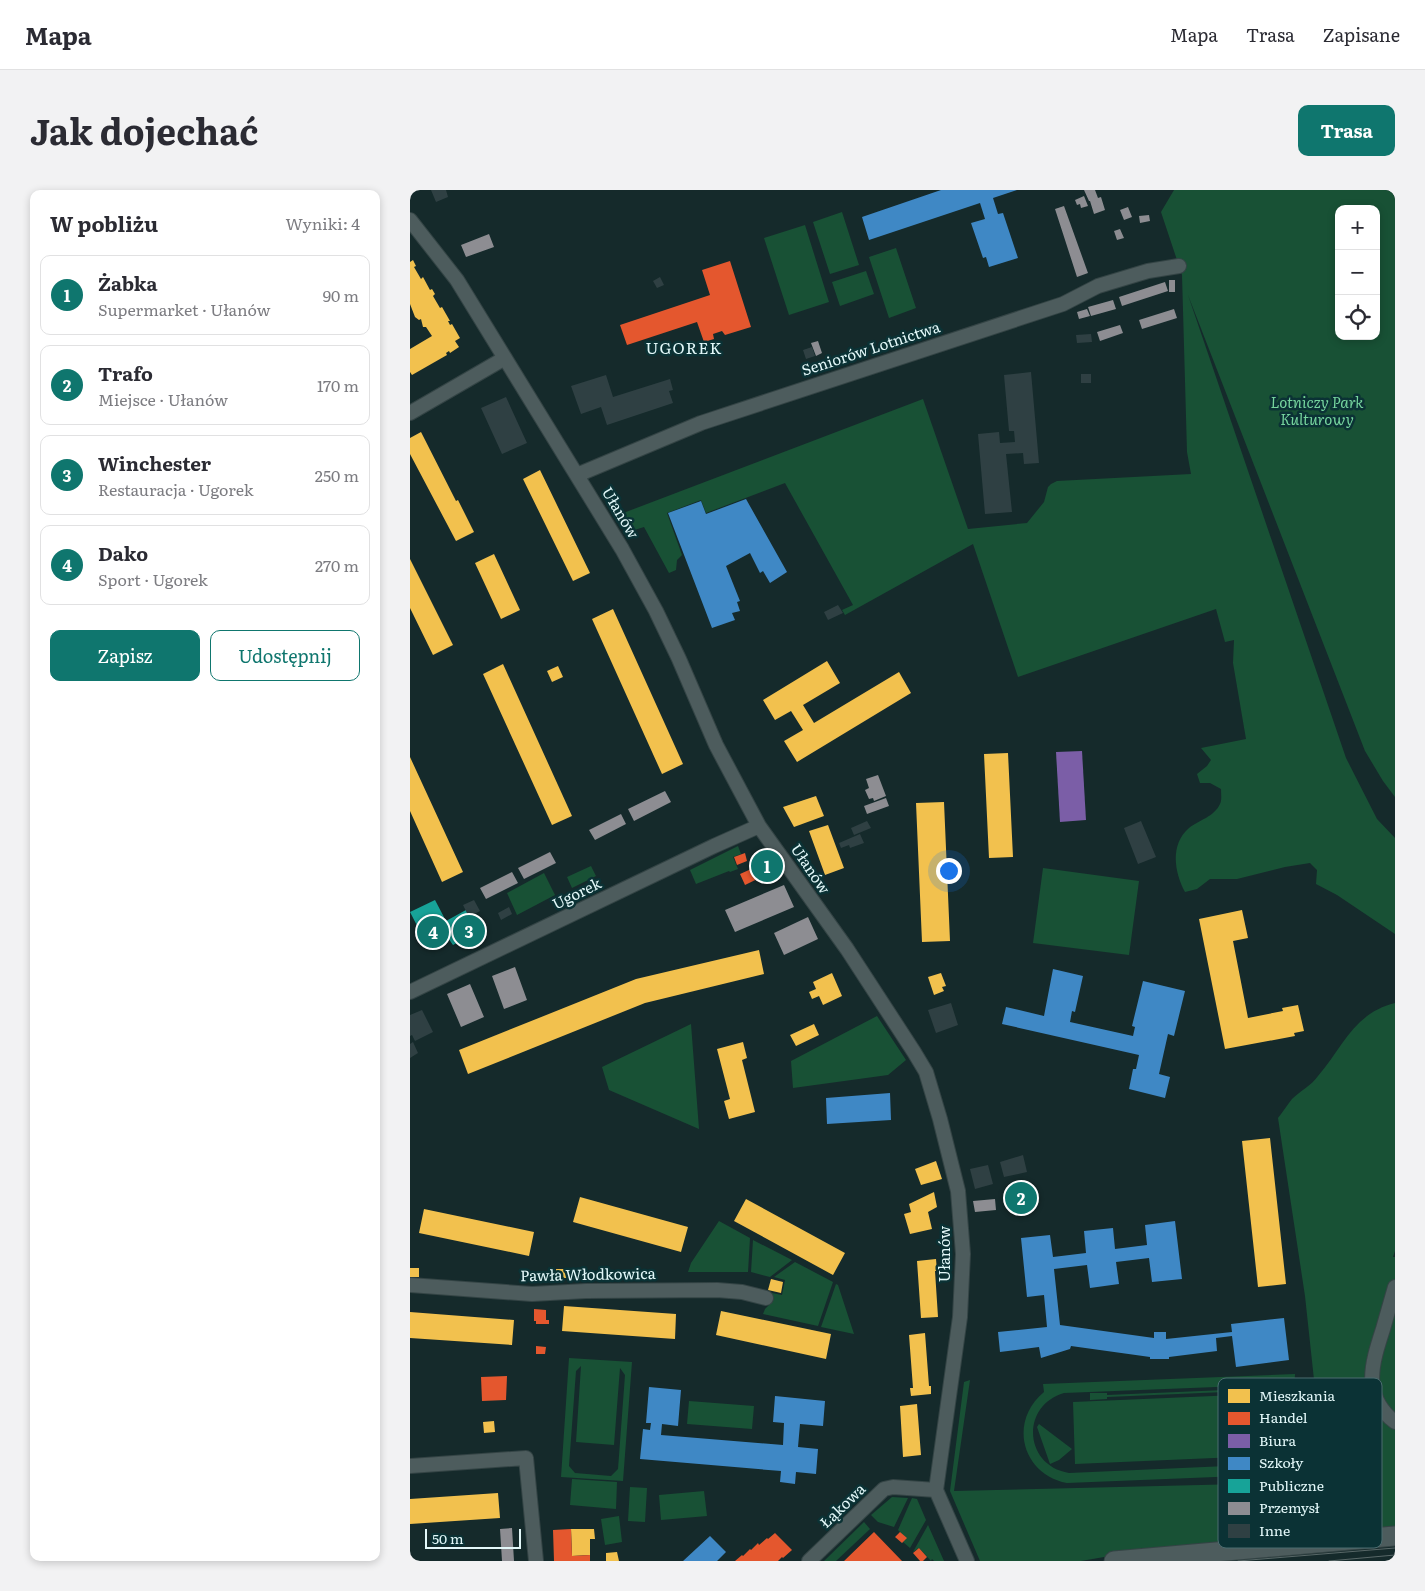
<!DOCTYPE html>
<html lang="pl">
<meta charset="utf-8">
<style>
:root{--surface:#fff;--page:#f2f2f3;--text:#2b2b33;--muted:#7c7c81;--line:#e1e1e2;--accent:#0f766e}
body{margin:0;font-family:Literata,serif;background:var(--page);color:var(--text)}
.controls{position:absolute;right:15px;top:15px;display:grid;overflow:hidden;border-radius:10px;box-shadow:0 2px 8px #0003}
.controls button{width:45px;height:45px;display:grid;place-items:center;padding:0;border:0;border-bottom:1px solid var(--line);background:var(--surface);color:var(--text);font:25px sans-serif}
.scale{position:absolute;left:15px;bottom:12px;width:96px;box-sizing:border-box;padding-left:5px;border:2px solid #e3f8f9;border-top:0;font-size:14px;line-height:18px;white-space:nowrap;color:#e3f8f9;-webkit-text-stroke:4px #0b3235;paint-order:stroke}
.you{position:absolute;left:538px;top:680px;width:18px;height:18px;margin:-12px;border:4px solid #fff;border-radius:50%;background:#1a73e8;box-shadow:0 0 0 8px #1a73e833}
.badge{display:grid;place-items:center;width:32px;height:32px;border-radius:50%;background:var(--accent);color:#fff;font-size:16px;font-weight:700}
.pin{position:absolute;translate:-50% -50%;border:2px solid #fff;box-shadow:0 1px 5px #0006}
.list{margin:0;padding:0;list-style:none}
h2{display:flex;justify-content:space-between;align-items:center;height:65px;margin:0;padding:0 20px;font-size:21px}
h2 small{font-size:16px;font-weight:400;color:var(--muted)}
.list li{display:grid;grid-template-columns:32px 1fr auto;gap:15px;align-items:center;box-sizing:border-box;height:80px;margin:0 10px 10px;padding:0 10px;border:1px solid var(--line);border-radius:10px}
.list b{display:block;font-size:19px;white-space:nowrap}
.list p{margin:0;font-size:16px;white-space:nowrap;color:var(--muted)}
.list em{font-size:16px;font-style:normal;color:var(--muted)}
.actions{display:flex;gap:10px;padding:15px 20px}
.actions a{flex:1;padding:11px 0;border:1px solid var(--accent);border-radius:10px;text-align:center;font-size:18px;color:var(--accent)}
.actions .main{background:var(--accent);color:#fff}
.icon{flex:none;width:28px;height:28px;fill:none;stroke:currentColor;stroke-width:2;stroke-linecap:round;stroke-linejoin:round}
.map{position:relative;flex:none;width:985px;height:1371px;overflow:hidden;border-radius:10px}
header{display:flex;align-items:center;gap:30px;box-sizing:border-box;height:70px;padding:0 25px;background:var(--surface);border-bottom:1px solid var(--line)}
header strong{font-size:24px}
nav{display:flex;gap:28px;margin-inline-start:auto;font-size:18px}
.intro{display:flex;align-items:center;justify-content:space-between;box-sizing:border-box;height:120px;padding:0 30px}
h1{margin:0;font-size:35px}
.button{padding:12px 22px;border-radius:10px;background:var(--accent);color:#fff;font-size:18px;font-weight:700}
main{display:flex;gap:30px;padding:0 30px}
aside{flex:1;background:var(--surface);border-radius:10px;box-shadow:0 2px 8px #0003}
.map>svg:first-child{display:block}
.green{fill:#185135;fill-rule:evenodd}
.homes{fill:#f2c14e}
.shops{fill:#e4572e}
.offices{fill:#7b5ea7}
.schools{fill:#3f88c5}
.public{fill:#17a398}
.industry{fill:#8d8d92}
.building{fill:#2f4043}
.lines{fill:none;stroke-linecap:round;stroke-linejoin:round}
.minor-casing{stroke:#344445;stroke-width:16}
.secondary-casing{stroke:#344445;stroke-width:21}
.minor{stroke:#4d5c5d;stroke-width:14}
.secondary{stroke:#4d5c5d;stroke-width:19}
.tram{stroke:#596868;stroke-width:1}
.labels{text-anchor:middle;stroke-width:5;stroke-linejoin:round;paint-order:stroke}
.street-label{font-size:15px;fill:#e3f8f9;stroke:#0b3235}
.park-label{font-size:15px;font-style:italic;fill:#76d59e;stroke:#0b3235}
.neighbourhood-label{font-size:16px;letter-spacing:1px;fill:#e3f8f9;stroke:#0b3235}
.key{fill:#0b3235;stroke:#4c6d70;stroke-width:1}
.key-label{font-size:14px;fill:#e3f8f9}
</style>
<header>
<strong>Mapa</strong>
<nav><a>Mapa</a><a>Trasa</a><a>Zapisane</a></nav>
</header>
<div class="intro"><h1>Jak dojechać</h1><a class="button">Trasa</a></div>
<main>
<aside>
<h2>W pobliżu<small>Wyniki: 4</small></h2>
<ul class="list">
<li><span class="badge">1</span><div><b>Żabka</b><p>Supermarket · Ułanów</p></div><em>90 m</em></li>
<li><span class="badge">2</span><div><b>Trafo</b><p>Miejsce · Ułanów</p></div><em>170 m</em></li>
<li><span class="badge">3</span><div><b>Winchester</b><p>Restauracja · Ugorek</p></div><em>250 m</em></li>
<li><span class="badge">4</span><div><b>Dako</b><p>Sport · Ugorek</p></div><em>270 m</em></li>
</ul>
<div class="actions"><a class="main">Zapisz</a><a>Udostępnij</a></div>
</aside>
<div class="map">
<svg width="985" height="1371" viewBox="0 0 985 1371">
<rect width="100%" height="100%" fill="#152a2b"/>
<path class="green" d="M764,0H985V607L973,591L955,561L778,105L936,568L967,629L985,648V744L927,705L906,694L907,680L900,673L875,677L827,689H800L787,699L775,702C764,682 760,654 779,638C789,630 804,627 810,614C812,610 811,604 811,599L800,593H790L787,584L797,576L801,570L791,558L836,549L823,473L824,450L815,452L806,419L608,487L563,354L435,425L432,420L443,415L375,293L296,323L291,310L257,323L272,365L267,370L266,380L259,383L234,337L218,342L208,325L513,209L558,339L617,333L634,312L638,297L641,294L647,291L781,284L777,262L772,85L751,22ZM929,19H966V146H929Z
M432,22L449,75L420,84L403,32Z
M395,35L419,112L379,125L354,48Z
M486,58L506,118L479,128L459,67Z
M456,81L464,104L430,116L422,92Z
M328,656L331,664L323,667L328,679L320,682L319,681L286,694L280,680Z
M181,676L186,686L162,698L157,687Z
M633,678L729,691L719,765L623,753Z
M134,683L145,705L107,725L97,703Z
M985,813V1061L983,1067H985V1337L723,1362L671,1371H570L540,1301L554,1192L560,1190L544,1301L915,1292L895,1106L868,928C873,922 877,915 882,909C890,901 901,896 908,886C933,857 944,823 985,813Z
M467,826L496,870L478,885L383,898L381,871Z
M281,834L289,939L199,900L192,877Z
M309,1031L340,1048L338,1082H278L281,1073Z
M343,1050L382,1070L360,1087L341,1082Z
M385,1072L423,1092L408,1136L353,1124L355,1119L359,1115L362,1103L372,1105L375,1090L364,1087Z
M426,1094L428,1095L444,1144L411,1137Z
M159,1168L222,1172L213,1291L151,1287ZM171,1176L166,1252L204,1255L210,1178L215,1185L208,1279L201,1286L165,1283L159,1276L166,1181Z
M885,1184C885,1187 884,1192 885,1196C887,1203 897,1210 900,1218C913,1252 887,1280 855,1285L657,1293C612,1284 598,1232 634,1202L633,1194ZM857,1195C901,1202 906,1262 862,1274L659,1283C614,1276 610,1216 654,1203Z
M832,1197L833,1203L816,1204L815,1202L697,1207V1209L680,1210V1203H697V1205L815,1200L816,1198Z
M873,1203L876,1265L665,1274L663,1212Z
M279,1211L344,1216L342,1239L277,1234Z
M629,1234L662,1259L649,1270L640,1274L627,1237Z
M162,1289L207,1292L206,1319L160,1315Z
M220,1297L237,1298L235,1332L218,1331Z
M294,1301L297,1326L251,1330L249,1305Z
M482,1307L498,1308L484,1337L468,1332L461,1325Z
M502,1308L507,1309L516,1330L500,1358L493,1352L496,1348L488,1340Z
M209,1326L212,1352L195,1355L191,1329Z
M454,1332L460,1339L426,1371H414Z
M518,1335L534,1371H524L522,1369L521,1371L509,1358L503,1362Z"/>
<path class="homes" d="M3,70L6,76L4,77L11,89L13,87L20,100L22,99L25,104L23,106L30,118L32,117L40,131H38L40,135L42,134L50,148L45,151L49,157L40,163L39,161L36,163L37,165L2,185L0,182V159L22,146L16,137H13L11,129L9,130L5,127L0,114V72Z
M11,242L46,311L48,310L64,342L46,351L0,264V248Z
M130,280L180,383L163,391L113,289Z
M84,364L110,420L91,429L65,373Z
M0,369L43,455L23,465L0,418Z
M203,419L273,574L252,584L182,429Z
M417,471L430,493L393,515L404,533L489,482L501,503L387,572L374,551L393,540L381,521L365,530L353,510Z
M93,474L162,626L142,635L73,484Z
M148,476L153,487L142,492L137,481Z
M598,563L603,667L579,668L574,564Z
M0,567L53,682L32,692L0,621Z
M406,606L414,626L384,637L373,617Z
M534,612L540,751L512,752L506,613Z
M418,635L434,678L415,685L399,641Z
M832,720L838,748L823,751L838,828L873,821L872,818L888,815L894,841L884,843L885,846L815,859L789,729Z
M349,760L354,784L235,813L58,884L49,860L226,789Z
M422,783L432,806L413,815L409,806L402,809L399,802L406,799L403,792Z
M531,783L536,796L532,797L534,801L524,805L518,787Z
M404,834L409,845L386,856L380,845Z
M333,852L337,868L332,870L345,922L319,929L314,911L320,909L307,859Z
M860,948L876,1094L848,1097L832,951Z
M526,971L532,989L511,995L505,979Z
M524,1002L527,1017L518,1022L522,1039L500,1044L494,1024L501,1022L499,1014Z
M170,1007L278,1037L271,1062L163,1032Z
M336,1009L435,1063L423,1085L324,1031Z
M14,1019L124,1042L119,1066L9,1043Z
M526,1069L527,1081H525L528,1127L511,1128L507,1071Z
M0,1078H9V1087H0Z
M146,1079H157V1088H147Z
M361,1089L373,1092L371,1103L358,1100Z
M154,1116L266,1124L265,1149L152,1141Z
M311,1121L421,1144L416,1169L306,1145Z
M0,1122L104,1130L102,1155L0,1148Z
M515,1143L519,1196H521V1204L501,1206L500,1198H503L499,1145Z
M507,1214L511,1265L493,1267L490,1216Z
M84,1231L85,1242L74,1243L73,1232Z
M88,1303L90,1328L0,1334V1309Z
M161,1339H184L185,1349H180V1365L162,1366Z
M207,1362L209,1371H196V1363Z"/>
<path class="shops" d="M320,71L341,137L315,145L312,141L303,144L304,149L294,152L287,132L217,155L210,135L300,105L292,80Z
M335,663L337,671L327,675L324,667Z
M357,672L362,682L335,695L330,684Z
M124,1119L136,1120V1130H139V1134H126V1131H124Z
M126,1156L136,1157L135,1164H126Z
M97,1186L96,1210L72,1211L71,1187Z
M161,1339L162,1366L180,1365V1371H144L143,1340Z
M464,1342L492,1371H434Z
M490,1342L497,1348L492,1353L485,1347Z
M365,1343L382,1360L373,1368L372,1367L368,1371H325L332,1365L333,1366L340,1359L341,1360L348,1353L349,1355L357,1348L358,1349Z
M509,1358L517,1367L513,1371H510L503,1363Z"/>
<path class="offices" d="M672,561L676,630L650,632L646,562Z"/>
<path class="schools" d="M531,0H607L583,8L588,24L593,23L608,68L579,77L576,67L573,68L561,33L575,29L570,13L459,50L452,27Z
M336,309L377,382L360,393L353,381L350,383L340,363L316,376L330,411L327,412L330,421L322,423L325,430L302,438L258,323L291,311L296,324Z
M643,779L673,786L665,822L662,821L660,832L723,846L725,837L722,836L733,791L775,801L764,846L758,844L749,884L760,887L755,908L719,899L723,879H726L729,865L592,834L596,817L634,826Z
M480,903L481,930L417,934L416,908Z
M765,1031L772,1089L742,1092L739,1068L706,1072L709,1094L680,1098L677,1075L644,1079L650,1135L744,1148V1142H756V1149L822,1142L821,1134L874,1128L879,1170L826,1177L822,1146L806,1148L807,1161L759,1167V1169H740V1167L661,1156L660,1159L631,1168L629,1157L590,1162L588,1142L637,1137L634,1105L617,1107L611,1048L640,1045L643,1067L676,1063L674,1041L703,1038L705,1059L737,1055L735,1035Z
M239,1197L271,1200L268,1236L252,1234L251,1245L373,1255L374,1233L363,1232L365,1206L415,1211L413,1236L390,1234L388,1257L408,1259L406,1284L386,1282L385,1294L370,1292L371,1281L230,1269L233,1239L240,1240L241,1233H236Z
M300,1346L316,1362L307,1371H273Z"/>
<path class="public" d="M25,710L36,731L56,720L67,742L43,755L36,745L18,757L0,722Z"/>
<path class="industry" d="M674,0H685L688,8L691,7L695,20L684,24L680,11H679Z
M674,6L678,16L671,18L670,14L667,15L665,10Z
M654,16L678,83L667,87L645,19Z
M718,17L722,27L714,30L710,20Z
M739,25L740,31L730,33L729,26Z
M710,39L714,48L707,50L704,41Z
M79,44L84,57L56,67L51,55Z
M759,90H765V102H759Z
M755,92L758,101L712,116L709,107Z
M703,110L706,119L681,126L678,117Z
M677,119L680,126L669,129L667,122Z
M764,119L767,128L732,139L729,130Z
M710,135L713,143L690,151L687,142Z
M408,151L412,163L406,166L401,153Z
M468,585L476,606L464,611L463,608L459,609L455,600L459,598L456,589Z
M255,601L261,612L224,631L218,619Z
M476,608L479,616L457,624L454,616Z
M211,624L216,634L185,650L179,640Z
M140,662L146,673L114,689L108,678Z
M102,682L108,693L76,709L70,698Z
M374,695L384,717L325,742L315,720Z
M398,727L408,749L374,765L364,743Z
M105,777L117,810L94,819L82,786Z
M60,794L74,827L51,837L37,804Z
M615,1000L618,1013L606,1016L603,1003Z
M585,1009L586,1020L565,1022L563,1011Z
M102,1338L104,1371H92L90,1339Z"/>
<path class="building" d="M21,0H36L38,7L26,12Z
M250,87L254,95L247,98L243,91Z
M681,144L682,152L667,153L666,145Z
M402,157L405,166L396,169L393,160Z
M621,182L629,273L614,274L613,263L596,264L602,322L575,324L568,244L589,242L590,253L605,252L604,241H599L594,185Z
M671,184H681V193H671Z
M196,185L203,207L260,189L263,200L259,201L263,213L197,235L191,217L171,224L161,196Z
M96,207L117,253L92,264L71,218Z
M428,415L433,423L418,430L414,422Z
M457,631L461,638L444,645L441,638Z
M731,631L746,667L728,674L714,638Z
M450,644L454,653L440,658L439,655L431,658L429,653Z
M64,710L70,721L59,727L53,715Z
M99,717L102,724L91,730L88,723Z
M541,813L548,835L526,843L518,820Z
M12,820L23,842L5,851L2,845L0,846V825Z
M3,852L8,863L0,868V854Z
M613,965L617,982L594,987L590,972Z
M578,975L583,994L565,999L560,979Z"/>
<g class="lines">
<g class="minor-casing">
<path id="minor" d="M0,30L47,90L212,359L246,421L269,469L306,555L349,636L437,759L504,862L516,882L530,929L548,1001L553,1064L550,1127L526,1300L557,1371
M0,223L95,168
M167,285L291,233L653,114L688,96L738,81L769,76
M0,802L304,656L349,636
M0,1095L122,1104L176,1101L307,1100L332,1102L356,1108
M985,1097C981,1111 977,1125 973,1139C962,1173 951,1206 985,1232
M0,1276L116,1268L126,1371
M399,1371L474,1299L483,1297L526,1300"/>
</g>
<g class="secondary-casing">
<path id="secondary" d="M704,1371L985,1346"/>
</g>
<use href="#minor" class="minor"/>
<use href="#secondary" class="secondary"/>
<path class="tram" d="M828,1371L985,1358
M919,1371L985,1365"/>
</g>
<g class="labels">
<g class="street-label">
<text transform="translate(461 159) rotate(-18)" y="5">Seniorów Lotnictwa</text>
<text transform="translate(210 323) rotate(59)" y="5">Ułanów</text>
<text transform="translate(400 679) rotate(56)" y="5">Ułanów</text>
<text transform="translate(167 704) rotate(-26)" y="5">Ugorek</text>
<text transform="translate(535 1064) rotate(-90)" y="5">Ułanów</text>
<text transform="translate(178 1085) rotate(-1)" y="5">Pawła Włodkowica</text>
<text transform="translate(433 1316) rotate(-44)" y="5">Łąkowa</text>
</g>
<g class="park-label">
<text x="907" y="218">Lotniczy Park<tspan x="907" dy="17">Kulturowy</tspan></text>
</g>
<g class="neighbourhood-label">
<text x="274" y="164">UGOREK</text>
</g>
</g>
<rect x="808" y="1188" width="164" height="170" rx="8" class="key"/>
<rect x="818" y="1199" width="22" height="14" fill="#f2c14e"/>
<rect x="818" y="1222" width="22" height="13" fill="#e4572e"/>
<rect x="818" y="1244" width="22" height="14" fill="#7b5ea7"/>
<rect x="818" y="1267" width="22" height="13" fill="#3f88c5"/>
<rect x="818" y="1289" width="22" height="14" fill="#17a398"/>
<rect x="818" y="1312" width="22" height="13" fill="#8d8d92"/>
<rect x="818" y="1334" width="22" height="14" fill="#2f4043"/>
<g class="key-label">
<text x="849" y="1211">Mieszkania</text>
<text x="849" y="1233">Handel</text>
<text x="849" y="1256">Biura</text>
<text x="849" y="1278">Szkoły</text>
<text x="849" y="1301">Publiczne</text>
<text x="849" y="1323">Przemysł</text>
<text x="849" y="1346">Inne</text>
</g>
</svg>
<div class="controls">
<button>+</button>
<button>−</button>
<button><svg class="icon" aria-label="locate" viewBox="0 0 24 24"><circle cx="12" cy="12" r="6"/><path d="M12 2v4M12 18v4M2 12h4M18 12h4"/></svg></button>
</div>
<div class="scale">50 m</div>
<div class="you"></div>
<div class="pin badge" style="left:357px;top:676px">1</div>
<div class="pin badge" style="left:611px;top:1008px">2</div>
<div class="pin badge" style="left:59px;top:741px">3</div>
<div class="pin badge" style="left:23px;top:742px">4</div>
</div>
</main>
